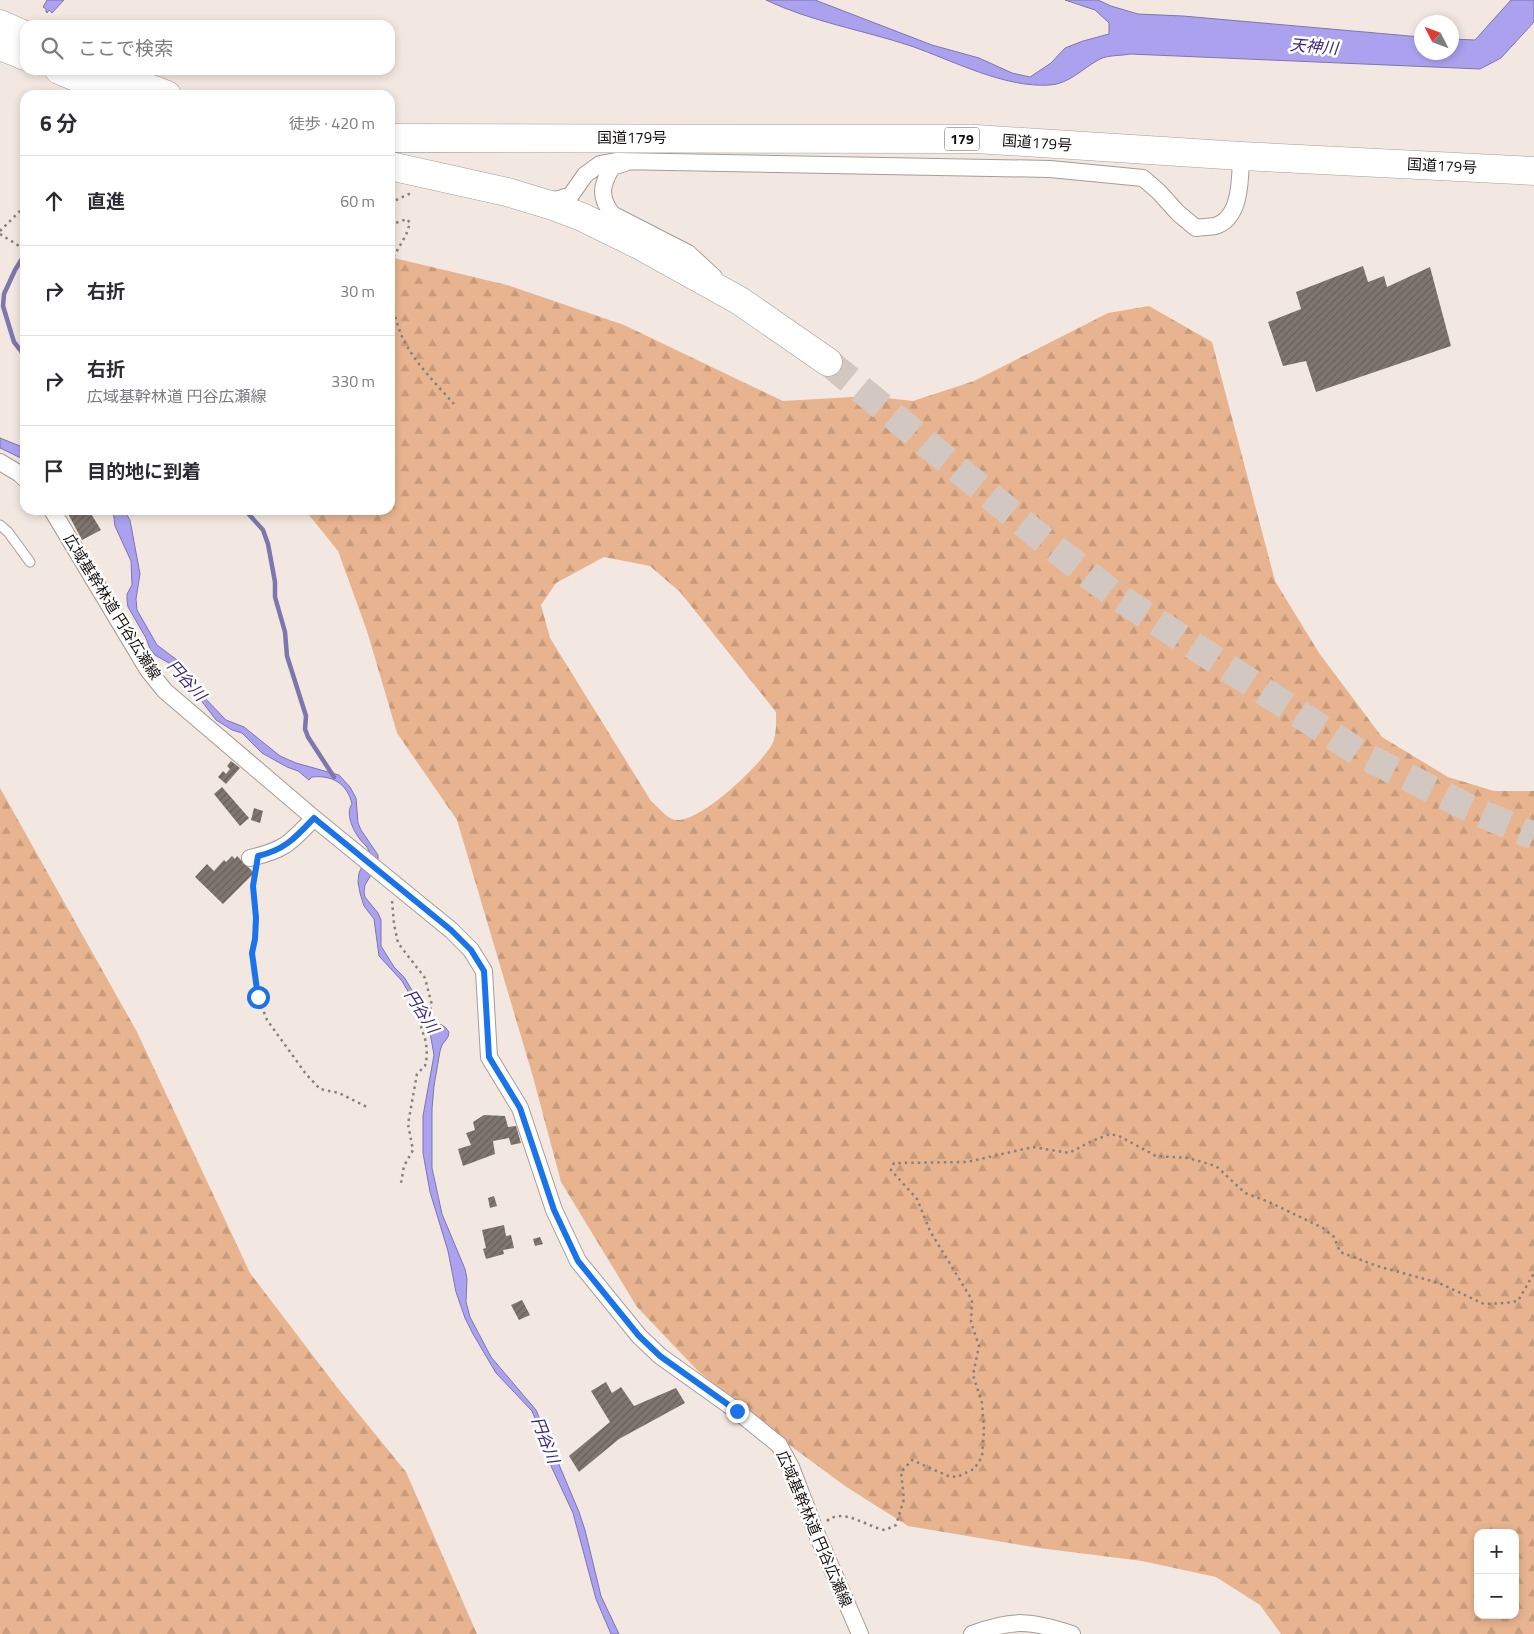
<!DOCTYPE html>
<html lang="ja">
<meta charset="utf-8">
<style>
:root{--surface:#fff;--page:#f7f7f7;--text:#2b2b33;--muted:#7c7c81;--line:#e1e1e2}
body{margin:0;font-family:"Titillium Web","Noto Sans JP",sans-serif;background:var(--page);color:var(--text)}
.controls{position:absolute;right:15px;bottom:15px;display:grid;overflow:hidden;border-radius:10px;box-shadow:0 2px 8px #0003}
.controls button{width:45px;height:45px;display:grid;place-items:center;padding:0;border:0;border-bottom:1px solid var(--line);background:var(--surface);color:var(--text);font:25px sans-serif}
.compass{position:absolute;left:1414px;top:15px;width:45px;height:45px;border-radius:50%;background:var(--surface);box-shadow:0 2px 8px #0003;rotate:312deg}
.stop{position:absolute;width:15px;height:15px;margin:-11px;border:4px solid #1a73e8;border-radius:50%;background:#fff}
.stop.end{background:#1a73e8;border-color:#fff;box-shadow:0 1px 5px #0008}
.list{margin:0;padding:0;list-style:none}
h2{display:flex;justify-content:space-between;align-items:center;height:65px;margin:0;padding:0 20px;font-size:21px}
h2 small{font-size:16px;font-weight:400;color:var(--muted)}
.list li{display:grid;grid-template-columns:32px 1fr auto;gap:15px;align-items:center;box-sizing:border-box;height:90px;padding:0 20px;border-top:1px solid var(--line)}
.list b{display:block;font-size:19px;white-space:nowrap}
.list p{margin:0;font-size:16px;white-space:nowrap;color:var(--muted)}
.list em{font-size:16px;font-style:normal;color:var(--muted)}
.icon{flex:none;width:28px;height:28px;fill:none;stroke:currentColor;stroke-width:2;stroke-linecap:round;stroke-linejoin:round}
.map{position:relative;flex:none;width:1534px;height:1634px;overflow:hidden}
.search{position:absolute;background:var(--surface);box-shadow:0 2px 8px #0003;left:20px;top:20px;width:375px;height:55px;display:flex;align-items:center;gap:12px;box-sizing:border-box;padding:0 18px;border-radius:15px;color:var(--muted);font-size:19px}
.panel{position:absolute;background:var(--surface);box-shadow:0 2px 8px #0003;left:20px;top:90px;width:375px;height:425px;border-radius:15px}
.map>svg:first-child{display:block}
.forest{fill:url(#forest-firs);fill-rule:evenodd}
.water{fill:#aba1ef;stroke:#7e76ac}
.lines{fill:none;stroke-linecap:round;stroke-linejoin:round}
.stream{stroke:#7e76ac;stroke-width:4.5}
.building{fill:url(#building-hatch)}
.trunk-tunnel{stroke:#d2c8c1;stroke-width:28;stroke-dasharray:28 14;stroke-linecap:butt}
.service-casing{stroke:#a69c95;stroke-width:11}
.minor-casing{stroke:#a69c95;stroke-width:18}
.trunk-casing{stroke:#a69c95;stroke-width:29}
.path{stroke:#88807b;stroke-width:2.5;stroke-dasharray:2.5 4;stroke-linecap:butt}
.service{stroke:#fff;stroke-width:9}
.minor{stroke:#fff;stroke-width:16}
.trunk{stroke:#fff;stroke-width:28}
.route{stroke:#1a73e8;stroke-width:6}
.labels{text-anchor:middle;stroke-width:5;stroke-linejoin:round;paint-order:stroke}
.shield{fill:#fff;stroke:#5a5856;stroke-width:1}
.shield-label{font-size:14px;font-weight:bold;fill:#14100e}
.street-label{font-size:15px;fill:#14100e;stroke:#fff}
.water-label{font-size:16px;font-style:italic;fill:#3d257e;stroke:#fff}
</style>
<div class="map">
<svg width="1534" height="1634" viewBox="0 0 1534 1634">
<defs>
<pattern id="forest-firs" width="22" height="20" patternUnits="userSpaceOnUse" patternTransform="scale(1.25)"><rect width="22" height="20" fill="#e8b48f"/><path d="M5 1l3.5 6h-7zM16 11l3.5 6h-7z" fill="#c69a7a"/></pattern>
<pattern id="building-hatch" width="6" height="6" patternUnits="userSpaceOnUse" patternTransform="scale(1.25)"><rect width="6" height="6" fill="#807670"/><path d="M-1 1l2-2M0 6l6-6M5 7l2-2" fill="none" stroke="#685f5a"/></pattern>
</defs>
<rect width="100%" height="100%" fill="#f3e8e1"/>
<path class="forest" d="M390,257L507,285L624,325L783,401L869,396L913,401L974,381L1108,313L1149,306L1212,342L1275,581L1319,653L1382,737L1448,777L1494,791H1534V1634H1281L1260,1605L1216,1577L1142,1561L1039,1548L908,1526L845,1486L780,1438L698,1371L637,1307L561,1182L533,1077L457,820L397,733L367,631L338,551L305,510H390ZM604,557L650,566L680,592L776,712C776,724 777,736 771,746C760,765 695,829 672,819C665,816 657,806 651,801L550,638L541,605L556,583ZM1478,1533H1515V1615H1478Z
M0,788L137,1032L250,1273L336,1386L406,1472L477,1634H0Z"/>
<path class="water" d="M47,0H64L52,13L49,10L47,13L46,12V9L43,7Z
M766,0H815L932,45L979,58L1012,73L1030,77L1051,63L1065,48L1083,41L1109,34V23L1095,10L1065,0H1098L1111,6L1138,14L1183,16L1421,37L1422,52H1452V39L1475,40L1511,0H1534V22L1501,58L1480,69L1130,54C1120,56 1108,55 1100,59C1083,68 1069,84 1050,85C1004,88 954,61 911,46C863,30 812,22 766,0Z
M0,438L25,448V460L0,448Z
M113,510H124L130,520L140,574L136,599L137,610L157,645L181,663L195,679L200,693L226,720L244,727L280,756L296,763L339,775L350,787L356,798L358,823L361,830L378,855V863L365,885L364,892L365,897L378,913L381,920V946L394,967L404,977L429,1018L445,1027L449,1032L448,1037L442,1045L440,1051L434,1086L432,1109V1168L442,1214L465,1269L467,1279L466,1302L470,1317L491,1357L536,1410L579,1512L585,1530L601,1596L619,1634H611L596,1599L573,1513L544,1451L539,1428L532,1411L496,1373L473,1334L465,1318L456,1292L448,1251L430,1192L423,1153V1116L434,1055L429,1027L423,1014L420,1012L402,981L379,956L374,919L364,906L360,893L358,882L359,873L369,851C367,845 362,843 359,838C353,830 345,813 352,804C347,783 332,775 312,777L309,780L298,771L287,767L262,753L242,733L232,730L216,720L200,699L183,682L174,666L155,655L150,649L146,638L128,607L127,600V594L132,585L131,561L115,526Z"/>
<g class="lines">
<path class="stream" d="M25,254L15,270L4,294L3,306L14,342L25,356
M245,510L263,530L268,544L275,582V597L285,632L287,656L306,716L305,729L308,737L334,777"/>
</g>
<path class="building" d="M1363,266L1368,282L1384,276L1387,287L1430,267L1451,346L1316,392L1306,361L1283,366L1268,322L1301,309L1296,292Z
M66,510H93L90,512L101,530L82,540Z
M231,761L240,768L226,784L218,777L223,771L226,774L230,769L227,766Z
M222,787L249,818L240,826L214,794Z
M254,808L263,811L260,823L251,820Z
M232,856L235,859L237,856L254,873L223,904L195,877L207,864L214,871L224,860L226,862Z
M484,1115L505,1116L508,1127L516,1126L521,1143L511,1145L509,1138L493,1141L495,1154L463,1166L458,1149L471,1145L466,1133L475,1130L473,1122Z
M494,1196L497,1206L490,1208L488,1198Z
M504,1225L506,1236L511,1235L514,1248L503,1250L504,1254L486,1259L483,1249L486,1248L482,1230Z
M540,1237L543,1244L535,1246L533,1239Z
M522,1300L530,1315L519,1320L511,1305Z
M606,1382L612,1393L621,1387L634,1406L676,1388L685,1403L619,1439L579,1472L569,1456L610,1422L591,1391Z"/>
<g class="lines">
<path class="trunk-tunnel" d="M828,362L1035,533L1112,593L1361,754L1469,808L1534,836"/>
<g class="service-casing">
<path id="service" d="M0,525L8,532L30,562"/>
</g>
<g class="minor-casing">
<path id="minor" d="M625,163L612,167C601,186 599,196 612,214L688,253L714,277
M546,201L559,199L571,195L585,175L600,164L616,161L1050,169L1143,178L1159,192L1178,213L1196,228C1202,227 1209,227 1215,226C1242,218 1240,177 1241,156
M0,462L20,474L25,479
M52,510L148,670L165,691L315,819L451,930L471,950L484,971L489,1057L520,1108L554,1210L578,1261L639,1336L660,1356L737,1411L779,1445L791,1467L815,1530L860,1634
M250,858C285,850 290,843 314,818
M972,1634C1012,1619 1031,1620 1072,1634"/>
</g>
<g class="trunk-casing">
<path id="trunk" d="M0,24L25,35
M0,46L25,56
M59,70L120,95
M103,70L167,95
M390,138L976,139L1241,156L1534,171
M390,166L507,192L550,205L582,217L641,246L740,301L828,362"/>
</g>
<path class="path" d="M390,203L411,193
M390,225L407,219L410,223L406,235L390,263
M0,231L25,206
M0,234L24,249
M390,298C395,314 398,332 407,346C419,367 438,386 454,404
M255,871L253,886L256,918L255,939L252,953L258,997L267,1020L306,1074L320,1089L339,1093L369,1108
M392,901L394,924L398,943L425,978L432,1005L430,1009L418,1017L426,1042L427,1056L425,1066L417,1074L408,1124L413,1150L404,1166L401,1183
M827,1521C843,1507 867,1527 885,1530L896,1525L904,1499L901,1472L912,1460L948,1476L957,1477L974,1469L982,1457L984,1430L982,1403L973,1375L979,1346L971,1322L972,1300L930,1231L917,1199L891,1170L894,1163L967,1162L1033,1147L1069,1153L1090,1142L1110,1134L1119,1136L1156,1156L1188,1158L1216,1166L1245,1193L1269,1202L1323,1228L1334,1237L1340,1252L1377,1266L1439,1283L1484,1304L1506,1303L1518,1301L1534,1273"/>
<use href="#service" class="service"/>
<use href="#minor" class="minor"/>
<use href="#trunk" class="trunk"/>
</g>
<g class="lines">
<path class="route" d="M258,997L252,953L255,939L256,918L253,886L258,856C285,850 296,837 314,818L451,930L471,950L484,971L489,1057L520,1108L554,1210L578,1261L639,1336L660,1356L737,1411"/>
</g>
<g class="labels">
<rect class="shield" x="944.5" y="127.5" width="35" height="23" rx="4"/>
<g class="shield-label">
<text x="962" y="144">179</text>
</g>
<g class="street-label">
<text x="632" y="143">国道179号</text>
<text transform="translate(1037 143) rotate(4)" y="5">国道179号</text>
<text transform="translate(1442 166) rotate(3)" y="5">国道179号</text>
<text transform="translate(112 607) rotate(58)" y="5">広域基幹林道 円谷広瀬線</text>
<text transform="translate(814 1529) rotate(67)" y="5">広域基幹林道 円谷広瀬線</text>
</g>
<g class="water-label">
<text transform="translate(1314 46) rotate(5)" y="6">天神川</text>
<text transform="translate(187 680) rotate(48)" y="6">円谷川</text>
<text transform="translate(422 1011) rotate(57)" y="6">円谷川</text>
<text transform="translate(546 1440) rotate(69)" y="6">円谷川</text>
</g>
</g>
</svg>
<div class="controls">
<button>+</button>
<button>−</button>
</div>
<svg class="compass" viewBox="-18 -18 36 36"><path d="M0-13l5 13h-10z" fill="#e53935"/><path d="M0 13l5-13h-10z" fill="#7c7c81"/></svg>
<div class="stop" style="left:258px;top:997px"></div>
<div class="stop end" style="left:737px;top:1411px"></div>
<div class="search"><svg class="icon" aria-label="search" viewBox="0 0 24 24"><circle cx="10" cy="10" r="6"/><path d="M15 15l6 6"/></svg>ここで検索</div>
<section class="panel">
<h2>6 分<small>徒歩 · 420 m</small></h2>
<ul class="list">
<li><svg class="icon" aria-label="ahead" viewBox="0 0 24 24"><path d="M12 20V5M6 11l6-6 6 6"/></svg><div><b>直進</b></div><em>60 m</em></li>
<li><svg class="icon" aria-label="right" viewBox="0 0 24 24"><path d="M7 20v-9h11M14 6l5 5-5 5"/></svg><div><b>右折</b></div><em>30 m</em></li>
<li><svg class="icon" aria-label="right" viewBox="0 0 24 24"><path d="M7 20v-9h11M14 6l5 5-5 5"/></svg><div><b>右折</b><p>広域基幹林道 円谷広瀬線</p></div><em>330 m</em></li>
<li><svg class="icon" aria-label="arrive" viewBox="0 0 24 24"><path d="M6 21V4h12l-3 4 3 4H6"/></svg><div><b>目的地に到着</b></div></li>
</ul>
</section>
</div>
